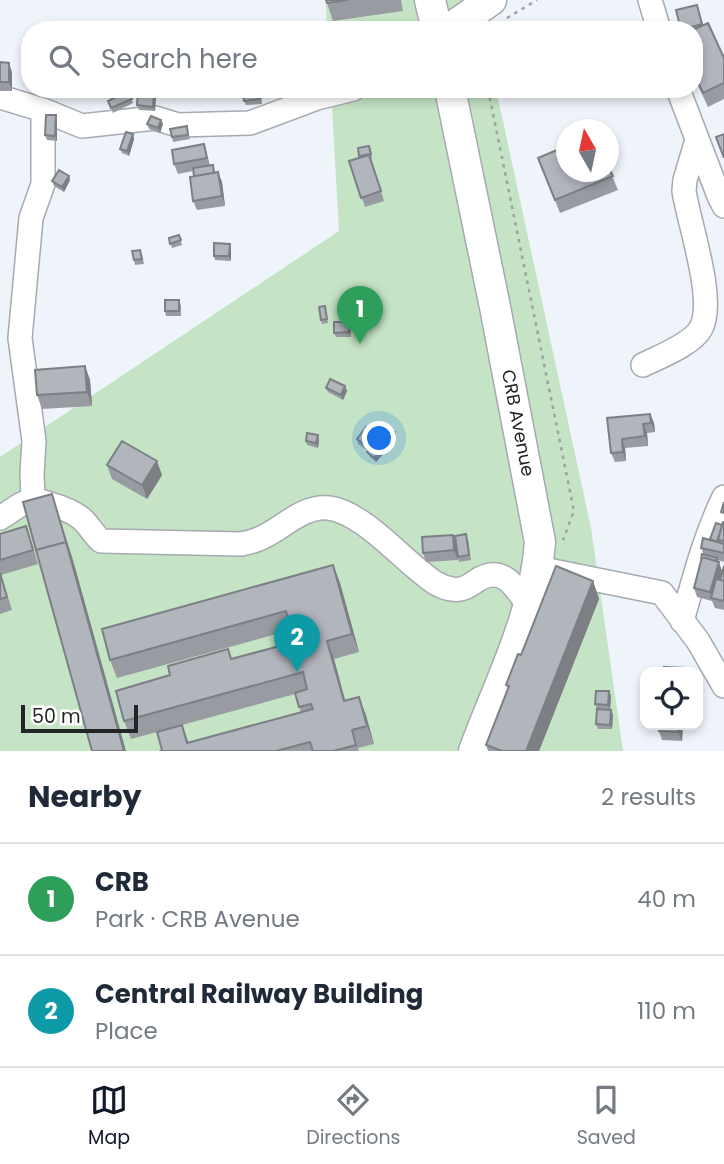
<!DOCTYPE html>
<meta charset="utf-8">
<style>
:root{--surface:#fff;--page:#f6f6f7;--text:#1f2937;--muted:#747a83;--line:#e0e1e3;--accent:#111827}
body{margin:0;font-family:Poppins,sans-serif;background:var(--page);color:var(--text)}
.controls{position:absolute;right:21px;bottom:21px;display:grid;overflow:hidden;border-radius:14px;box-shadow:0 4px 10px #0003}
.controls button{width:63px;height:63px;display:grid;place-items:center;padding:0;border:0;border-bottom:2px solid var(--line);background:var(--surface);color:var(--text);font:35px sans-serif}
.compass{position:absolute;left:556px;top:119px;width:63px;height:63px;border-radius:50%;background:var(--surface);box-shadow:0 4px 10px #0003;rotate:351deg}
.scale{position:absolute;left:21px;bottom:18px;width:117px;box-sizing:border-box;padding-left:7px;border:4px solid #232427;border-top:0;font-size:19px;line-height:24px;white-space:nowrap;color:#232427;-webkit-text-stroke:5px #fff;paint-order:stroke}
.you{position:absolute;left:380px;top:439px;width:24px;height:24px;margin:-18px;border:5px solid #fff;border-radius:50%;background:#1a73e8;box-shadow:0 0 0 10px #1a73e833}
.badge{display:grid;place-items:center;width:46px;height:46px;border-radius:50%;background:var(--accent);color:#fff;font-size:23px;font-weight:700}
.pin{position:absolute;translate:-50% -58px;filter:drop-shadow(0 2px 4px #0008)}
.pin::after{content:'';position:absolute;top:37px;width:24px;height:21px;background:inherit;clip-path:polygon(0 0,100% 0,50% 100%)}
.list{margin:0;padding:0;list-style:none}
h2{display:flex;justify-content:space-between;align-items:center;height:91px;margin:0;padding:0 28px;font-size:30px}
h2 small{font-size:23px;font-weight:400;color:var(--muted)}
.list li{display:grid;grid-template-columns:46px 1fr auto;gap:21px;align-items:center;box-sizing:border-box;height:112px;padding:0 28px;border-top:2px solid var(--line)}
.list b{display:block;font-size:26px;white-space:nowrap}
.list p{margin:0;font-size:23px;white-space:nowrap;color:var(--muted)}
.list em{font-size:23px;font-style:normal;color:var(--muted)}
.icon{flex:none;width:38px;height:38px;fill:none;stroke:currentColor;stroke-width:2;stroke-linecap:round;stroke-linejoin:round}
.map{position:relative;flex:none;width:724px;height:751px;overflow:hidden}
.search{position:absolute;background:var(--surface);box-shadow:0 4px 10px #0003;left:21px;right:21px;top:21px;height:77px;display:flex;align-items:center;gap:18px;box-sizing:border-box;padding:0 24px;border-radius:28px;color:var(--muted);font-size:26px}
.sheet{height:315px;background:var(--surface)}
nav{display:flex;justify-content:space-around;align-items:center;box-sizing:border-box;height:98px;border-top:2px solid var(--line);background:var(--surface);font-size:19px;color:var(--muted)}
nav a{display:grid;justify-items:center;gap:4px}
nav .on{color:var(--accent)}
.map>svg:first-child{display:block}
.green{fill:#c5e3c5}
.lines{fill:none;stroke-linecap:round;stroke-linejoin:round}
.minor-casing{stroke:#a6aab1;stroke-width:26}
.major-casing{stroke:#a6aab1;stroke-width:33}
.path{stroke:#9da0a5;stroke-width:2.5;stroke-dasharray:3.5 5;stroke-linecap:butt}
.minor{stroke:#fff;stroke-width:23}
.major{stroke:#fff;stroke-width:30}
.wall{fill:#989ca2;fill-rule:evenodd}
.shaded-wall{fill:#7c7f84}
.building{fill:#b1b5bc;stroke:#7c7f84;stroke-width:2}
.labels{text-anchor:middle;stroke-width:7;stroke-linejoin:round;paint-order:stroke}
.street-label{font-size:18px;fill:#232427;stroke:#fff}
</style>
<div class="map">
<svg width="724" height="751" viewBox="0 0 724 751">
<rect width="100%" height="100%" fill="#eff3fa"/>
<path class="green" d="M326,0H473L483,30H327Z
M331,89H496L591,528L623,751H0V457L339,231Z"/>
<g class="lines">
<g class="minor-casing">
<path id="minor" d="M650,0L659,30
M678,89L719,196L724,206
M0,97L43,110L82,126L155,118L178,125L250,123L317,98L353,89
M643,365C659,357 693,344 701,328C716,300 689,224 684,191L685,180L697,140
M33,499C49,504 69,508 82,519C88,524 94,535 101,541L241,544C246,543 252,542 256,540C279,533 300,505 329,508C359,512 393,549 416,568C427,577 437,587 452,589C462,591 469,586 476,581C503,563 516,588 529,607
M0,518L20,505L33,499L32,474L34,441L20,338L31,218L43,184V110
M538,568L662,593L698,641L724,686
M682,621C694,579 705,536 724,497"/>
</g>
<g class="major-casing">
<path id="major" d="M430,0L437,30
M448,30L491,0
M450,89L495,307L540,542C535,616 499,683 474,751"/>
</g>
<path class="path" d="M507,18L537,0
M488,89L574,511L563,540"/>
<use href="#minor" class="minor"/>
<use href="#major" class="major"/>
</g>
<path class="wall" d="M326,0H401L403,11L333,21Z
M697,5L703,25L724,58V99L708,107L694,77V30H681Z
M0,62L12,72V91H0Z
M213,89H227V93L215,94Z
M128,91L133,103L113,113L108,101Z
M261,94L262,104L246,105L244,101Z
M156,96L155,111L139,110L137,105Z
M57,120V141L47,140L45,135Z
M161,120L163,124L160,133L149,129L147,124Z
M187,126L190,139L173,142L172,137Z
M133,134L134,139L129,156L122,153L120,149Z
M204,144L210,165L215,170V173H218L222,182L225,206L197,210L193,201V171L178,174L174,164Z
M358,148L371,151L372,159H371L384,201L365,207L349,161L360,158Z
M538,158L608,166L618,190L560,213Z
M69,176L70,180L64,192L54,186L52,181Z
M179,235L182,245L172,248L169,238Z
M231,248V261L215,260L214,256Z
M142,255L144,264L135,265L134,260Z
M179,300L181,305V316H166L165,311Z
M325,306L328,323L322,324L321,320Z
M349,322L351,326V337H336L334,333Z
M85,366L90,380L92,406L42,409L37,395Z
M345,386L347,391L343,400L328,392L326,388Z
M650,414L654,423L655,432L647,433L648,446L625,448L626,461L615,462L611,453L607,418Z
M377,431L395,432L396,437L393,443L379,436Z
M377,435L379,440L377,442L385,452L376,462L369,456L368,451L358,444L357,439Z
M319,440L318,448L307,445L306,441Z
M107,465L162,475L147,499L112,479Z
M724,522V562L718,560L722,571L720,580L724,566V610L715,608L712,601L697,597L694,588L704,555L701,548L710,540Z
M0,534L31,540L38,564L1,575L12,610L0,614Z
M453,535L456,542L468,539L471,560L459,562L458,556V560L426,562L423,553Z
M333,565L340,583L359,652L334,659L345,700L359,697L374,744L358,748L359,751H160L162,750L157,732L131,739L124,721L232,659L295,642L291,630L117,678L110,660ZM295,694L301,712L189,743L182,725Z
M593,581L599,599L539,751H488L486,745L508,689L506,685L521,655Z
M609,691L611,696L610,710H611L613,715L612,729H598L596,724L597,709L595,704Z
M659,725H683L682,741L662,740L659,731Z"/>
<path class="shaded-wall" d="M9,63L12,72V91L9,82Z
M154,91L156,96L155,111L153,107Z
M56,115L57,120V141L55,136Z
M161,120L163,124L160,133L158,128Z
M133,134L134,139L129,156L127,151Z
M218,172L222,182L225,206L222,196Z
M69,176L70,180L64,192L62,187Z
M230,244L231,248V261L229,256Z
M85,366L90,380L92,406L87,392Z
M345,386L347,391L343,400L341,395Z
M650,414L654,423L655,432L651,423Z
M643,424L647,433L648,446L645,436Z
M395,432L396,437L393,443L391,438Z
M318,435L319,440L318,448L316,443Z
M377,435L379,440L369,452L367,447Z
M622,439L625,448L626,461L623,452Z
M383,448L385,452L376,462L374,458Z
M157,461L162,475L147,499L142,485Z
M52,494L73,560L126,751H124Z
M453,535L457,544L458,560L454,550Z
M717,558L722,571L715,599H713L710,592Z
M333,565L340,583L359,652L352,634Z
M593,581L599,599L539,751H526Z
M327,641L334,659L350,719L344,701Z
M609,691L611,696L610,710L608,705Z
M359,697L366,715L374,744L367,726Z
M611,710L613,715L612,729L610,725Z
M679,725H683L682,741L678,732Z"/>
<path class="building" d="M326,0H348L327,3Z
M697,5L702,24L681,30L676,10Z
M708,23L724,58V83L703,93L694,74V30H693Z
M0,62L9,63V82H0Z
M138,90L154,91L153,107L137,105Z
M259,90L260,99L244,101L243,92Z
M128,91L132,99L111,108L108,101Z
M46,115H56L55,136L45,135Z
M151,116L161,120L158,128L147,124Z
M187,126L188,135L172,137L170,129Z
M126,132L133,134L127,151L120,149Z
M724,134V158L716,137Z
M204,144L207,158L174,164L172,150Z
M369,146L371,154L359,156L358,148Z
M566,146V172H608V166L613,176L555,200L538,158Z
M369,155L381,191L361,198L349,161Z
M213,165L214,173L194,176L193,168Z
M59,170L69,176L62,187L52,181Z
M218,172L222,196L193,201L190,177Z
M179,235L181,240L170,244L169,238Z
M214,243L230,244L229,256H214Z
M140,250L142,259L134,260L132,251Z
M165,300H179V311H165Z
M325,306L327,319L321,320L319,307Z
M334,322H349V332L334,333Z
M85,366L87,392L37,395L35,370Z
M330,379L345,386L341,395L326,388Z
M650,414L651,423L643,424L645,436L622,439L623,452L611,453L607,418Z
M380,425L395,432L391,438L377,431Z
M366,427L377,435L367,447L357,439Z
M307,433L318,435L316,443L306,441Z
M122,441L157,461L142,485L107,465Z
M377,442L383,448L374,458L367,452Z
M52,494L66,542L36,550L23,502Z
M724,502V513L721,512Z
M723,522H724V541L718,540Z
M716,523L722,525L717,542L710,539Z
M26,526L33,550L0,560V534Z
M466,534L469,555L458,557L455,536Z
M453,535L454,550L423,553L422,537Z
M703,538L724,544V553L701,548Z
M66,542L124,751H92L36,550Z
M702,554L717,558L716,561L702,557L701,559Z
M702,557L719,562L710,592L694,588Z
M333,565L352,634L327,641L344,701L359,697L367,726L352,730L356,745L333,751H313L310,742L276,751H160L162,750L157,732L182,725L187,743L313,709L311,704L299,707L295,693L307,689L303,672L124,721L116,691L170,675L168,666L228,649L231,659L295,642L286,611L110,660L102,629Z
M556,566L593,581L526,751H502L486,745L509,686L506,685L518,654L521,655Z
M724,566V581L720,580Z
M0,573L7,597L0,599Z
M716,579L724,581V601L711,598Z
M664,667L684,668L683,672H664Z
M596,691H609L608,705L595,704Z
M597,709L611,710L610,725L596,724Z
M659,725H679L678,732L659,731Z"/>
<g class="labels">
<g class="street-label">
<text transform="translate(518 423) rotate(79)" y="6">CRB Avenue</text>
</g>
</g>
</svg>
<div class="controls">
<button><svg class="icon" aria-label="locate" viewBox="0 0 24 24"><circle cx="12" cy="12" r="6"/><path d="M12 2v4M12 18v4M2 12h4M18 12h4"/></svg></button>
</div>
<svg class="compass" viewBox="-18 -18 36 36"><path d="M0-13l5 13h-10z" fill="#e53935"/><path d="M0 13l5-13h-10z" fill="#747a83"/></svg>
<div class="scale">50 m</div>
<div class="you"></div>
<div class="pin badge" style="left:360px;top:344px;background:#2e9e5b">1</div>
<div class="pin badge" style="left:297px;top:672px;background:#0f9aa8">2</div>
<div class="search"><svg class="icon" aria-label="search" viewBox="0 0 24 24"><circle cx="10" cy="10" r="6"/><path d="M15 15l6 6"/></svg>Search here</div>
</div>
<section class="sheet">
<h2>Nearby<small>2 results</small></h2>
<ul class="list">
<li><span class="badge" style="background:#2e9e5b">1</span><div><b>CRB</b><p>Park · CRB Avenue</p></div><em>40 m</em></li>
<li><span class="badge" style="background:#0f9aa8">2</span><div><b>Central Railway Building</b><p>Place</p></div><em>110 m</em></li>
</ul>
</section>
<nav>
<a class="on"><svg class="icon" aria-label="map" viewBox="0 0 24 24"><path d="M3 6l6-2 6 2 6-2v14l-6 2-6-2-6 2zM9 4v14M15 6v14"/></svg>Map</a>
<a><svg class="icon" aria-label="directions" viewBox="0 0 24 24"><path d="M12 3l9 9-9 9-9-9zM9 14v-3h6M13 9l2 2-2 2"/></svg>Directions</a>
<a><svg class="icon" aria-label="saved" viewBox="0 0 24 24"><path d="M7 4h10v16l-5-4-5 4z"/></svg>Saved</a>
</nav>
